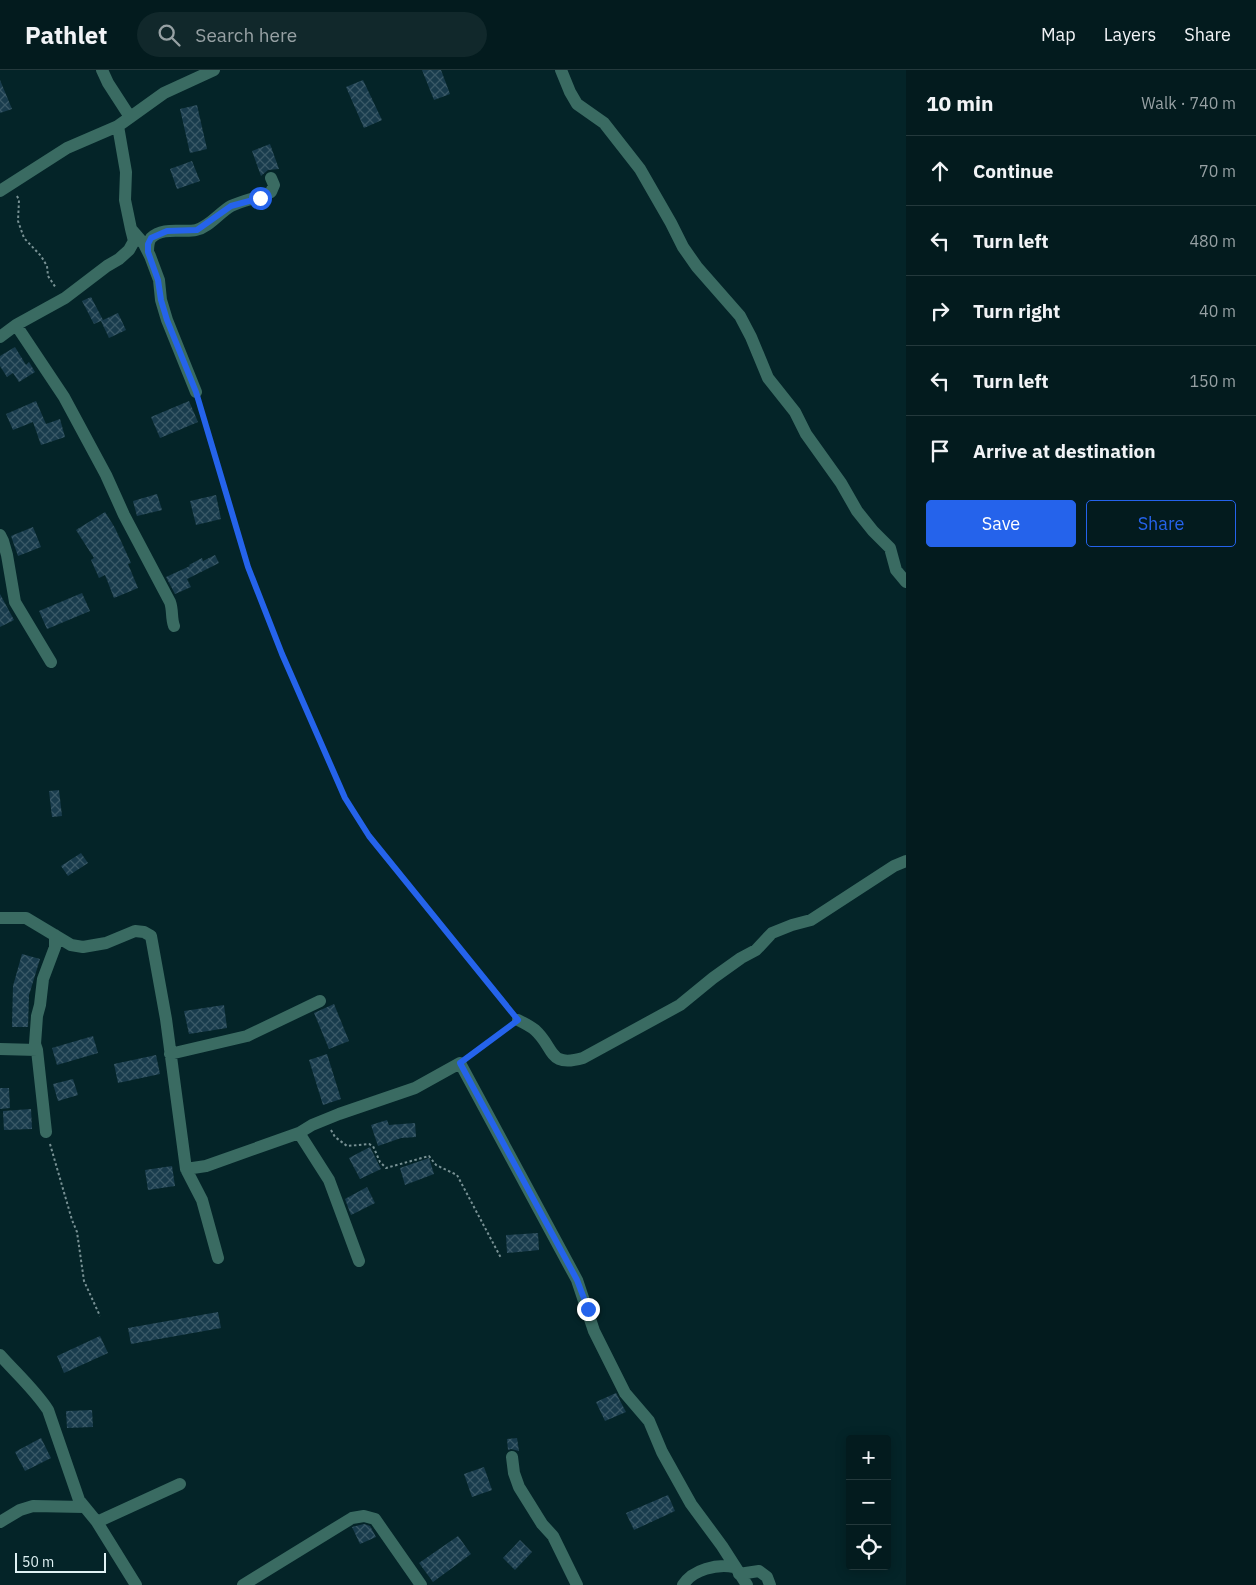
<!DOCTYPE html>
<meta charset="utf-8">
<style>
:root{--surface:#031b1e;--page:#11282b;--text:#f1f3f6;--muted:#97a1a4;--line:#24393c;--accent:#2563eb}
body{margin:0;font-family:"IBM Plex Sans",sans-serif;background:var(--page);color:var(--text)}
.controls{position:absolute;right:15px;bottom:15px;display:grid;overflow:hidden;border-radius:5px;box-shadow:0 2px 12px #0003}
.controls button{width:45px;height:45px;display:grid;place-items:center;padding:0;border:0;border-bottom:1px solid var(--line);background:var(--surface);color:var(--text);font:25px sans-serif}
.scale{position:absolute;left:15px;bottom:12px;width:91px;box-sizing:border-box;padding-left:5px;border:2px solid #e0f2f4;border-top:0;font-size:14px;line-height:18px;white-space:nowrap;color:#e0f2f4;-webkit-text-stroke:4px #042428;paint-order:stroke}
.stop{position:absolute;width:15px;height:15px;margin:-11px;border:4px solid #2563eb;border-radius:50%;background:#fff}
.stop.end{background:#2563eb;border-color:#fff;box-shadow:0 1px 5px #0008}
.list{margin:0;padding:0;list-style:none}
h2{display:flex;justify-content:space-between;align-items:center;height:65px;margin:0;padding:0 20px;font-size:21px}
h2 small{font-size:16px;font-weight:400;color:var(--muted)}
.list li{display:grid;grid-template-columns:32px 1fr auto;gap:15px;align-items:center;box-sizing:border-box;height:70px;padding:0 20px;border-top:1px solid var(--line)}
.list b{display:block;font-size:19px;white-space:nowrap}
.list em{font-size:16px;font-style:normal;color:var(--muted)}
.actions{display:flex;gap:10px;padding:15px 20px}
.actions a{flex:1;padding:11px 0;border:1px solid var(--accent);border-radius:5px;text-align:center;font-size:18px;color:var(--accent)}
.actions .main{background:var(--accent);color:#fff}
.icon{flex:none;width:28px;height:28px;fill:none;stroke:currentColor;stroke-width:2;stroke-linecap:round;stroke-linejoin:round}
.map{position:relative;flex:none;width:906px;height:1515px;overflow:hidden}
header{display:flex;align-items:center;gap:30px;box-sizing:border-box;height:70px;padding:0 25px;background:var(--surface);border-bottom:1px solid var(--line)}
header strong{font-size:24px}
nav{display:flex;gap:28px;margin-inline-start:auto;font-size:18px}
.search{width:350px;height:45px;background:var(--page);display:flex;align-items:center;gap:12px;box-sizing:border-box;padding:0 18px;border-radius:28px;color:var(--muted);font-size:19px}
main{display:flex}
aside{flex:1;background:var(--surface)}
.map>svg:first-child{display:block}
.building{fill:url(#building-cross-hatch)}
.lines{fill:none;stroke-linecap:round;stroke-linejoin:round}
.path{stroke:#789194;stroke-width:2;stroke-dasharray:2.5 2.5;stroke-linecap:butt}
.street{stroke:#3a6b62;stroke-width:12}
.route{stroke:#2563eb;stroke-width:6}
</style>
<header>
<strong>Pathlet</strong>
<div class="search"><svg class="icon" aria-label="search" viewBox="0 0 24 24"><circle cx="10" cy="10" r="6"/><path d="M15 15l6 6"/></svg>Search here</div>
<nav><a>Map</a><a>Layers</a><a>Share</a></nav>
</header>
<main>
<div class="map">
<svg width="906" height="1515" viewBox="0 0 906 1515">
<defs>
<pattern id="building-cross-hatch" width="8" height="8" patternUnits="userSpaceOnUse" patternTransform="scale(1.25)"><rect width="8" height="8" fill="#193c4d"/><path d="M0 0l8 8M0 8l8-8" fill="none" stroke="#3a5967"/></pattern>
</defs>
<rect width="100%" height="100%" fill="#042428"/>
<path class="building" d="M422,0H441L450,24L434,30Z
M0,10L12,39L0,43Z
M363,10L382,50L364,58L346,17Z
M197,35L207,79L190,83L180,39Z
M270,74L279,99L268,100L261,106L252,81Z
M192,91L200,111L177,119L170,99Z
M91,227L103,250L94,254L82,231Z
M118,243L126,260L109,268L101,251Z
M15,277L26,295L29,292L35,302L19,312L13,303L7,307L0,296V286Z
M36,331L46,354L60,349L65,367L41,375L33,352L13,360L6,344Z
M189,331L198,352L160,368L151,347Z
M157,424L162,440L137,446L133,431Z
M216,425L221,449L196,455L190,431Z
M105,442L115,458L131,493L128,494L138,518L114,528L105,505L99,508L91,490L94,488L76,460Z
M33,457L41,477L18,486L11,466Z
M215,485L219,493L187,509L191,517L175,524L166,507L190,496L189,495L202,488L203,491Z
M82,523L90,541L47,559L39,541Z
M0,524L14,550L0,557Z
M59,720L62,746L52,747L49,721Z
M81,783L88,793L68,806L61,796Z
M22,884L40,889L29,925L28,957H12L13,916Z
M334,934L349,971L329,979L314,943Z
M224,935L227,958L189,964L184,941Z
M93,966L98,983L57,995L52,978Z
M327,984L341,1029L323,1035L309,990Z
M156,985L160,1004L118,1013L114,994Z
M73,1009L78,1025L58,1031L53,1014Z
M0,1018H9L10,1038L0,1039Z
M31,1039L32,1059L4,1060L3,1041Z
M387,1050L389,1055L415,1053L416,1067L401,1068L378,1076L371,1055Z
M370,1077L381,1099L360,1109L349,1088Z
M429,1088L434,1104L405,1115L400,1098Z
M172,1096L175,1116L148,1120L145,1100Z
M367,1117L375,1133L351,1145L345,1129Z
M538,1163L539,1180L507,1183L506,1165Z
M218,1242L221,1258L131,1274L128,1258Z
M100,1266L108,1283L64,1303L57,1286Z
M616,1323L626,1342L605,1351L596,1332Z
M92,1340L93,1357L67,1358L66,1341Z
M41,1368L51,1388L25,1401L15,1382Z
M517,1368L519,1381L511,1379L508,1380L507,1369Z
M484,1397L492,1420L472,1427L464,1404Z
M668,1425L675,1441L634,1460L626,1443Z
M364,1454L370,1456L376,1467L360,1474L352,1457Z
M458,1466L471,1484L433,1512L419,1493Z
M520,1470L532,1482L515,1500L503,1488Z"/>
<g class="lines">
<path class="path" d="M17,126L19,130L18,151L24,168L41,186L47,196L48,206L56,218
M200,334L248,497L282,584L345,728L369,766L511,940
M470,986L508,957
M331,1060L335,1067L347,1076L369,1074L373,1076L380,1092L386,1098L429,1086L436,1095L457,1105L501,1188
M50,1074L72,1150L77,1162L84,1211L100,1246"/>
<path class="street" d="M102,0L108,13L130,47
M561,0L570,22L577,34L604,53L640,99L671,153L683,177L697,197L740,246L751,267L768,308L795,342L806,364L841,413L857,441L873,461L890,478L896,500L906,512
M118,56L126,102L125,130L131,159L144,174L150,186L159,210L161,230L167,250L196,322
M0,121L67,78L118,56L164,23L214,0
M148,182C148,177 148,172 151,168C163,156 183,163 196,160C209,157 219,143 231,136C244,130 258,128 271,122L274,115L271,108
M16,255L64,327L106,405L124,445L170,532C173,540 171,548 174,556
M0,267L16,255L65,228L107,196L119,189L129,180L134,171L131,159
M0,465L3,471L7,485L15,532L51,592
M0,848H26L71,875L83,877L106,873L135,861L144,862L151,866L166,949L186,1099L206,1096L299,1063L329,1110L359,1191
M518,950C524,953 530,956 535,960C555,978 548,998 583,988L680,935L713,908L741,888L756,880L772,863L792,855L811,850L894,796L906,791
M0,979L37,980
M170,984L247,966L320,931
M46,1062L37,980L35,974L37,946L40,935L43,909L55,877V865
M299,1063L312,1055L339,1044L415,1018L460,993L577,1210L594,1261L625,1323L649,1351L662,1382L691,1434L722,1476L747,1515
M186,1099L202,1130L218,1188
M0,1285C16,1303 35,1320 48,1340L79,1430L97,1452L136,1515
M512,1387L514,1403L519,1417L542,1454L553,1466L577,1515
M0,1452L20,1440L33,1436L84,1437
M97,1452L180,1414
M739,1504L759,1501L767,1507L770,1515
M243,1515L352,1448L364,1446L375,1449L421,1515
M683,1515C693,1499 717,1494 734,1497"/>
</g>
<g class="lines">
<path class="route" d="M260,128L231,136L197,160L167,161L151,168L148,174V182L158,210L161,230L167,250L196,322L248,497L282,584L345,728L369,766L518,950L460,993L577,1210L588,1239"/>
</g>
</svg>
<div class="controls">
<button>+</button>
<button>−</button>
<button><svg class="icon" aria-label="locate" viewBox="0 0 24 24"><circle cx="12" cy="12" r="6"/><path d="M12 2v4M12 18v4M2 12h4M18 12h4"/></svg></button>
</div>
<div class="scale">50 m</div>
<div class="stop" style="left:260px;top:128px"></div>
<div class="stop end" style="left:588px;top:1239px"></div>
</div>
<aside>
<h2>10 min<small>Walk · 740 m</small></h2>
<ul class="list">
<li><svg class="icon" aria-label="ahead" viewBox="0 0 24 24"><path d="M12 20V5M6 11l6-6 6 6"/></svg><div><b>Continue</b></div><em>70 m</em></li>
<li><svg class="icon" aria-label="left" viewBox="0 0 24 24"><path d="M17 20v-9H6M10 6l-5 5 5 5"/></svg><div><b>Turn left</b></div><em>480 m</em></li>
<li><svg class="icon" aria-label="right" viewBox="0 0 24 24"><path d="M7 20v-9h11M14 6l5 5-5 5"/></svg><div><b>Turn right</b></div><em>40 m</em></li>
<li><svg class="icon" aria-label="left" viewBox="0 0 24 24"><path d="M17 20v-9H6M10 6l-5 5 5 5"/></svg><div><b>Turn left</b></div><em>150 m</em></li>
<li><svg class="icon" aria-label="arrive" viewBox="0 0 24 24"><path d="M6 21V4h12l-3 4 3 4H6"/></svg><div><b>Arrive at destination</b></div></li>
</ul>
<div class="actions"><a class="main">Save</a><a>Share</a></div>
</aside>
</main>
